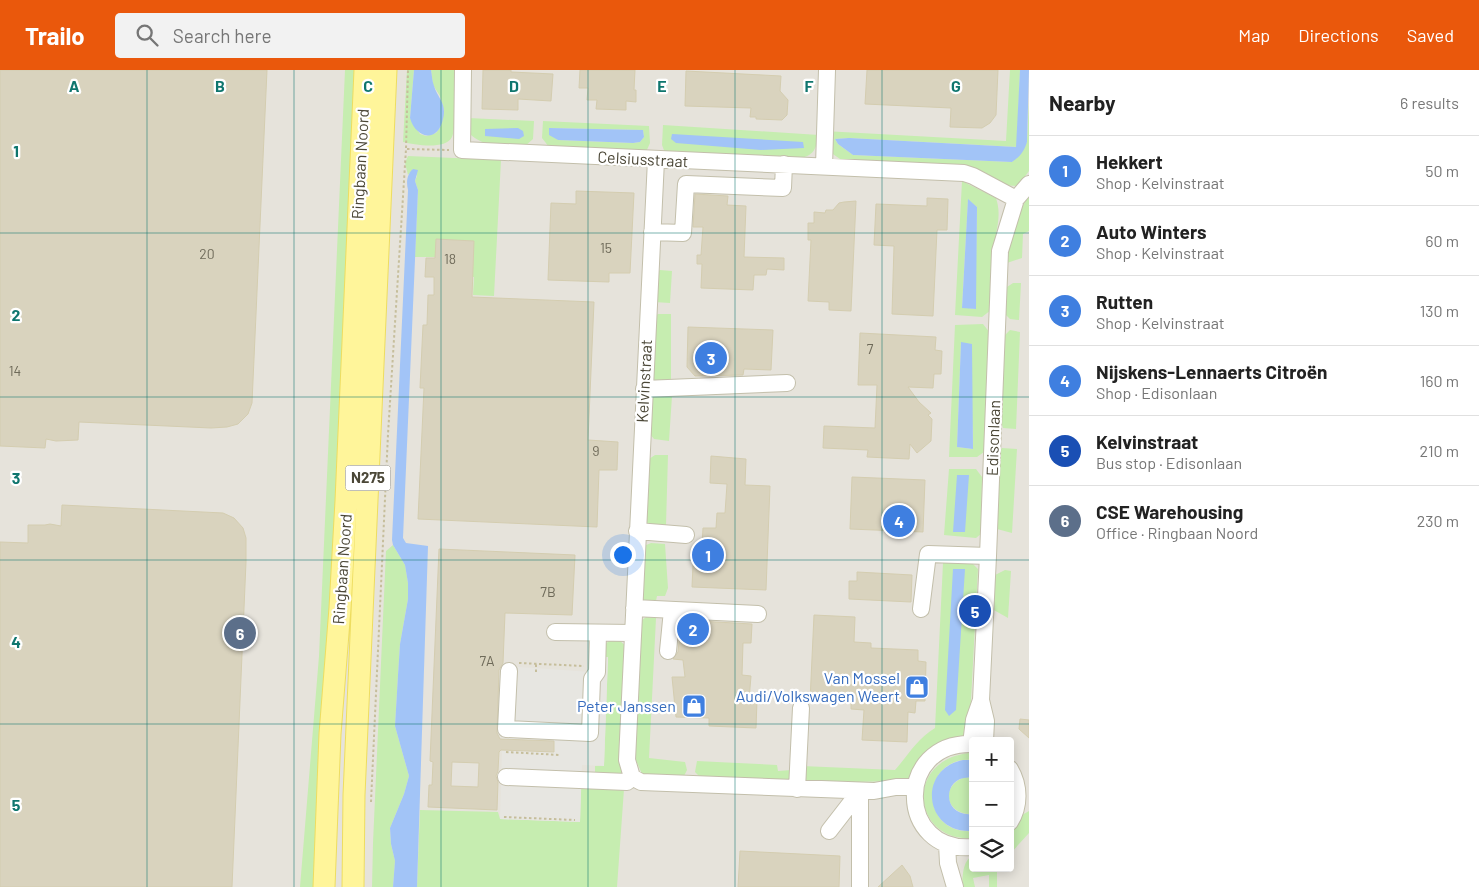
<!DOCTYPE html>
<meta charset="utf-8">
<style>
:root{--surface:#fff;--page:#f2f2f2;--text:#222;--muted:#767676;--line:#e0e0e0;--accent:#ea580c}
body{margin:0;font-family:Barlow,sans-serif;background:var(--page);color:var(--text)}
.controls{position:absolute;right:15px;bottom:15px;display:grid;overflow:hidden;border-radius:5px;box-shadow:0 2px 12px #0003}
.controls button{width:45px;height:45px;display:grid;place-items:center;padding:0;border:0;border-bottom:1px solid var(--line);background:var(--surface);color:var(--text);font:25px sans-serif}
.you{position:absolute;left:622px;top:484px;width:18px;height:18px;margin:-12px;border:4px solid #fff;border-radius:50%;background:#1a73e8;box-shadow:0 0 0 8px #1a73e833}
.badge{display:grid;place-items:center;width:32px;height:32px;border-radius:50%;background:var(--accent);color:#fff;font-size:16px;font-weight:700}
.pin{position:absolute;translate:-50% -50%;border:2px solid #fff;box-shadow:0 1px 5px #0006}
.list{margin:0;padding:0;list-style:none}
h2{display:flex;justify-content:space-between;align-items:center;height:65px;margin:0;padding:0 20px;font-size:21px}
h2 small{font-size:16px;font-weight:400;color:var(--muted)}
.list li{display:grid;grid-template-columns:32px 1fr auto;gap:15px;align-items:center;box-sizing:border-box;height:70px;padding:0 20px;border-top:1px solid var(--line)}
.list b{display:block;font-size:19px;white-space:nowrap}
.list p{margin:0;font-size:16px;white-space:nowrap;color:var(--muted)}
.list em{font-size:16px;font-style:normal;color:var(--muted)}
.icon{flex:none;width:28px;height:28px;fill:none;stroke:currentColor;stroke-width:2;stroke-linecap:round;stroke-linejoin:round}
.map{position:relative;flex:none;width:1029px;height:817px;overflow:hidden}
header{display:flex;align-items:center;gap:30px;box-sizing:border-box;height:70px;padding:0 25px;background:var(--accent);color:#fff}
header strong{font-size:24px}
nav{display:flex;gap:28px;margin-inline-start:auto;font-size:18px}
.search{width:350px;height:45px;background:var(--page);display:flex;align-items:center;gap:12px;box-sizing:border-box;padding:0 18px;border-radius:5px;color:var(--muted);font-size:19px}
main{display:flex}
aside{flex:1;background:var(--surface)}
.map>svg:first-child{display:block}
.industrial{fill:#e6e3db;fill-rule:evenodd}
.green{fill:#c6edb0;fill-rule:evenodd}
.parking{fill:#e7e6e1}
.water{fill:#a2c4f7}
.building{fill:#d9d3be;stroke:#d4cdb0;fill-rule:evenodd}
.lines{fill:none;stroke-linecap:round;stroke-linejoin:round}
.minor-casing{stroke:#c3bfab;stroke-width:18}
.major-casing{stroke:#eedd60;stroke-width:23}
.path{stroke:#c6be9b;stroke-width:2;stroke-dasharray:2.5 2.5;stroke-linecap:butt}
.minor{stroke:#fff;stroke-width:16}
.major{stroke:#fff59a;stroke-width:21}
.grid{fill:none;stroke:#0f766e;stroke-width:1;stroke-opacity:0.55}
.labels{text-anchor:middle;stroke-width:4.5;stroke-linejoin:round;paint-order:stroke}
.number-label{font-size:14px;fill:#6e6a59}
.shield{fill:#fff;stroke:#817e73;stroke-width:1}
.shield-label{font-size:15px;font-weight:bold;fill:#4b4737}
.street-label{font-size:16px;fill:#4b4737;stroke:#fff}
.shop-label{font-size:16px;fill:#366cbe;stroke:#fff;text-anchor:end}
.grid-label{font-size:16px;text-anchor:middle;font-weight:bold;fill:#0f766e;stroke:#fff;stroke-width:4.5;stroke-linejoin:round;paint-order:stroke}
</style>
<header>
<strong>Trailo</strong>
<div class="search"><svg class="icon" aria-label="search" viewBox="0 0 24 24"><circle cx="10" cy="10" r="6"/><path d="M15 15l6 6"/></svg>Search here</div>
<nav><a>Map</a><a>Directions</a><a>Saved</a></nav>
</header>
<main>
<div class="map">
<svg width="1029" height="817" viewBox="0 0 1029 817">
<rect width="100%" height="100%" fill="#f6f4ea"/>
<path class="industrial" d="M0,0H1029V817H0ZM973,671H1010V798H973Z"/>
<path class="green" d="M345,0H356L337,440L332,494L334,539L322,700L316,751L313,817H300L319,586Z
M407,0H414L410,48L420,64L426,66L436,63L441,56L444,40L440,26L433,15L431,0H456C456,12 456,60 452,67C446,80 415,75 403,72Z
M1010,0H1020L1017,77L849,68L835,69L838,74L853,85L1012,92L1027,72L1029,31V101L1018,116L998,115L843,91L827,80L824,61L1006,71Z
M468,48L534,51L533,69L524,77C504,75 482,78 468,62Z
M543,51L649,56L650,73L646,82L549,77L542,68ZM549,58L643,60L644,67L640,72L633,73L558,70Z
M663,55L819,65C815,80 815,85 798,89L665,83L662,75Z
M408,86L501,90L494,226L473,225L474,207L462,206L472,190L473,171L437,169L436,187H415L418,120L415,111L417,106L413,99L408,105L405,93Z
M962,111L996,128C1002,146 996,159 994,177C991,198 992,220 991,240L982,247L955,245ZM968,130L977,137L975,239L962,237Z
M1029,126V161L1023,164L1022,188L1007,193C1008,169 1015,146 1029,126Z
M660,200L672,201L670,233L654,232L656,204Z
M1013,213H1021L1019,250L1010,249L1005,244L1007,217Z
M658,244H671V313H658L651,306L654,248Z
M983,254L990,263L984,382L977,387H949L955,255ZM961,272L973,361V379L957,377Z
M1010,260L1020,262L1016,359L1003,358L1001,351L1004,266Z
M658,324L672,326L669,371L654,369L650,364V328Z
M1002,378L1017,379L1012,463L997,459L1000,381Z
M655,385H668L666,455H650L644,451L649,389Z
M949,399H976L982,407L981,464L976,468L944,465Z
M651,473L665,474L668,518L665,526H657L655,536L641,531L644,476Z
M393,475L405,495L408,513V529L400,574L398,605L395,656L409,706L404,724L390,758L391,774L395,791L393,817H372L373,773L386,481Z
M943,493H972L978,499L969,668L909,708L900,711L804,713L802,696L895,700C909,684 917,669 935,658Z
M1005,500L1011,501L1008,548L992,539L995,505Z
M646,547L656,548L649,688L685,692L687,700L683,708L642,704L635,688L640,552Z
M609,571H620L626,576L621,705L595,704V696L604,695L608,588L599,587L602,577Z
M968,683L973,684V690C920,685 918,765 973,761V768C914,773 902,692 968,683Z
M697,691L777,695L778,701L791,700L790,709L787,711L701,708L695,702Z
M965,707L973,708V744C946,746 939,716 965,707Z
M581,717L624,719L617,817H417L420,740L498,742L500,749L580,752Z
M1029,741V763L1010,784V763L1016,756L1022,745Z
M973,785V798H997V817H989V805L973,808L975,817H962C963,805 962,792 973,785Z"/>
<path class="parking" d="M593,587H608L604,696L582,695L580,752L500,749L502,680L554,682V671L502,669L505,596L592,602Z"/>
<path class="water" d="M414,0H431C432,5 432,11 434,16C438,29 447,33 443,49C438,73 416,69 410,48Z
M1020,0H1029L1027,72C1024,81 1021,86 1012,92L853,85L838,74L835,69L849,68L1016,77Z
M518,58L523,61L524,66L519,69L485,66V59Z
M549,58L643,60L644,67L640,72L633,73L558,70L549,65Z
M672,64L803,72L804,78L761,80L676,73L671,69Z
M413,99L418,100L415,111L418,120L403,468L406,473L428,476L417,817H393L395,791L391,774L390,758L404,724L409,706L395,656L398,605L400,574L408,529V513L405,495L393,475L392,470L408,120C406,112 407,104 413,99Z
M968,129L977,137L976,239L962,238Z
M961,272L972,274L973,379L957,377Z
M957,405H969L965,462H953Z
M953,499H965L956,640L949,646L945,640Z
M963,690H973V708C942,703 940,748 973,744V761H971C924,763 917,699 963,690Z"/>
<path class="building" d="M0,0H267L252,333L248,344L238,354L227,357L211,358L79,352L78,370L56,371L46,369L45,378L0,376Z
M483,0H511V2L553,4L551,31L518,29V40L482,39Z
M580,0H635L634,20H636V32L626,31V40L596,39L597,30H587L588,18H579Z
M867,0H998L996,45L990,53L982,58L950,57L951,38L865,34Z
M686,1L781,6L780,21L788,30L787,45L782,50L756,49V47H750L751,38L685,36Z
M576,121L634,123L630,203H609V212L548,210L551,133L576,134Z
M695,124L728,126L727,135L746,136L744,187L784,188V200L767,199L766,205H754L753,220L701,218L702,194H697V185H701L703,157H693Z
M927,128L948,129L947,160H937L933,246L892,244L894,176L874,175L876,134L927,136Z
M856,131L851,241L829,240V232L808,231L811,170H808V153H814V142L825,143L826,140H833L839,133L844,132Z
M436,169L474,171L472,227L594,232L588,370L618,372L617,400H599L597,457L418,449L424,318H420L423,255H427L428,225H434V207H425L426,188H435Z
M688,257L773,260L771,300L744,299L743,305L695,306L687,297Z
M860,263L936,267L935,280L942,281L941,304H934L933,318L908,317L919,332L931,343L928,345L932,349L931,371L917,383L910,374L909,389L867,387L868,380L823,378L824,356L875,358L877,315H858Z
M711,386L746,389L745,415L770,416L766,520L692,517L694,474L702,475L703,458H716L717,443H725L727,414L710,413Z
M852,407L925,410L923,462L850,459Z
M62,435L223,443L234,448L243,458L246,468V492L232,817H0V472L28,473V455H45L50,454L61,456Z
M439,479L575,485L572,545L505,543L503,593L499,600L497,663L500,669L554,671V682L501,680L499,682L498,701L496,706L498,712L497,740L428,737L429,715H432L433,692L430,691ZM452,692L479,693L478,717L451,716Z
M857,502L912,505L911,532L849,529V511H857Z
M814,545L855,547L854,572L871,573V578L918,580V591L926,592L925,631H916L915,643L908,642L907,672L862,670L864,640L851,639V633L810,631Z
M681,550L752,554L751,573H743L742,605L751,606L749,630H757L756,658L709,656V648L676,647L672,607H685L683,590L673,589L678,582Z
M1020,649L1029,650V668L1019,659Z
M740,781L840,786L839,817H738Z
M902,795L910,806L913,817H878Z"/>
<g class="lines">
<g class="minor-casing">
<path id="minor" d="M463,0L462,80L964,103L973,106L1016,129
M656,90L627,690L632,707L641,712L874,721L896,717H915
M824,96L827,0
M652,162L683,163L686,114L783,118L784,94
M644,319L787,313
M637,461L686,465
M634,538L758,544
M921,539L928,484L988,486
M555,562L633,563
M668,581L672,540
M509,601L506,659L590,663L592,609L597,602L598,563
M985,671L986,651L981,630L988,486L1000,181L1016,129L1029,114
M971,674L974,650L981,630
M973,674C894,671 897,784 973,777
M1010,699C1020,716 1020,736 1010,752
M506,707L627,712L632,707
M797,719L801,638
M829,761L860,721V817
M947,774L948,793L955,817"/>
</g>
<g class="major-casing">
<path id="major" d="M324,817L330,664L340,538L346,431L365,0
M353,817L354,725L386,0"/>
</g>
<path class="path" d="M407,79L449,80
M519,593L584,596
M536,602V594
M506,682L560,685
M371,732L388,364L406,79L408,0
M504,747L575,750"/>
<use href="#minor" class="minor"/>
<use href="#major" class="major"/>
</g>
<path class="grid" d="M147,0V817M294,0V817M441,0V817M588,0V817M735,0V817M882,0V817M0,163H1029M0,327H1029M0,490H1029M0,654H1029"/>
<defs>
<g id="shop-square" transform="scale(1.25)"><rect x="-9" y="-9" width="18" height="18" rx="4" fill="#3f7fe0" stroke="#fff"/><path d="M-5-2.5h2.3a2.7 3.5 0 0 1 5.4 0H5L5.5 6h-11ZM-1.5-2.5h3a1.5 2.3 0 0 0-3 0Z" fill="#fff"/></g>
</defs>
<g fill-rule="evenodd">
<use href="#shop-square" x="917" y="617"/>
<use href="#shop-square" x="694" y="636"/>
</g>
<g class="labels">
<g class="number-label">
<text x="606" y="183">15</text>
<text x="207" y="189">20</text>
<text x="450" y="194">18</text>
<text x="870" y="284">7</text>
<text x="15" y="306">14</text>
<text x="596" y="386">9</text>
<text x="548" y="527">7B</text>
<text x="487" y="596">7A</text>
</g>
<rect class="shield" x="345.5" y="395.5" width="45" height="25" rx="4"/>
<g class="shield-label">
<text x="368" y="413">N275</text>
</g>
<g class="street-label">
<text transform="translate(643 89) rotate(3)" y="6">Celsiusstraat</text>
<text transform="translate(360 94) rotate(-87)" y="6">Ringbaan Noord</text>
<text transform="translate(644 311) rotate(-87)" y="6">Kelvinstraat</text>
<text transform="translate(993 368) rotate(-88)" y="6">Edisonlaan</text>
<text transform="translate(342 499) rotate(-86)" y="6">Ringbaan Noord</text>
</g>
<g class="shop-label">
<text x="900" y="614">Van Mossel<tspan x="900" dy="18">Audi/Volkswagen Weert</tspan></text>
<text x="676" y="642">Peter Janssen</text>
</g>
</g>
<g class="grid-label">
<text x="74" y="22">A</text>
<text x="220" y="22">B</text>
<text x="368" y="22">C</text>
<text x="514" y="22">D</text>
<text x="662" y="22">E</text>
<text x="809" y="22">F</text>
<text x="956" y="22">G</text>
<text x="16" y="87">1</text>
<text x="16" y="251">2</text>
<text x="16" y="414">3</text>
<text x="16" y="578">4</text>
<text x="16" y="741">5</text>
</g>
</svg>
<div class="controls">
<button>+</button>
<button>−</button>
<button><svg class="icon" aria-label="layers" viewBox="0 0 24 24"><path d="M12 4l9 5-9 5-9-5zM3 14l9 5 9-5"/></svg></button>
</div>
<div class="you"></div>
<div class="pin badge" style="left:708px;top:485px;background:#3f7fe0">1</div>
<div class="pin badge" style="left:693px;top:559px;background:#3f7fe0">2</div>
<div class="pin badge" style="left:711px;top:288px;background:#3f7fe0">3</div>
<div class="pin badge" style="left:899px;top:451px;background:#3f7fe0">4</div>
<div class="pin badge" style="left:975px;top:541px;background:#1a4fb4">5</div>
<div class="pin badge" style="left:240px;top:563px;background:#5c6f8a">6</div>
</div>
<aside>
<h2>Nearby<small>6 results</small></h2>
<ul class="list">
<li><span class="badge" style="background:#3f7fe0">1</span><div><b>Hekkert</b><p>Shop · Kelvinstraat</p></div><em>50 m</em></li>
<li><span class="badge" style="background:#3f7fe0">2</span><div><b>Auto Winters</b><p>Shop · Kelvinstraat</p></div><em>60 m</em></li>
<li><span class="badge" style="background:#3f7fe0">3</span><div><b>Rutten</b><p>Shop · Kelvinstraat</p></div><em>130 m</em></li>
<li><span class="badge" style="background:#3f7fe0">4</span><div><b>Nijskens-Lennaerts Citroën</b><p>Shop · Edisonlaan</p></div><em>160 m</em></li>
<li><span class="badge" style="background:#1a4fb4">5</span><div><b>Kelvinstraat</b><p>Bus stop · Edisonlaan</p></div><em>210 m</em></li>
<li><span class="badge" style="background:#5c6f8a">6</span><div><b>CSE Warehousing</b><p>Office · Ringbaan Noord</p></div><em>230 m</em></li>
</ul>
</aside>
</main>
